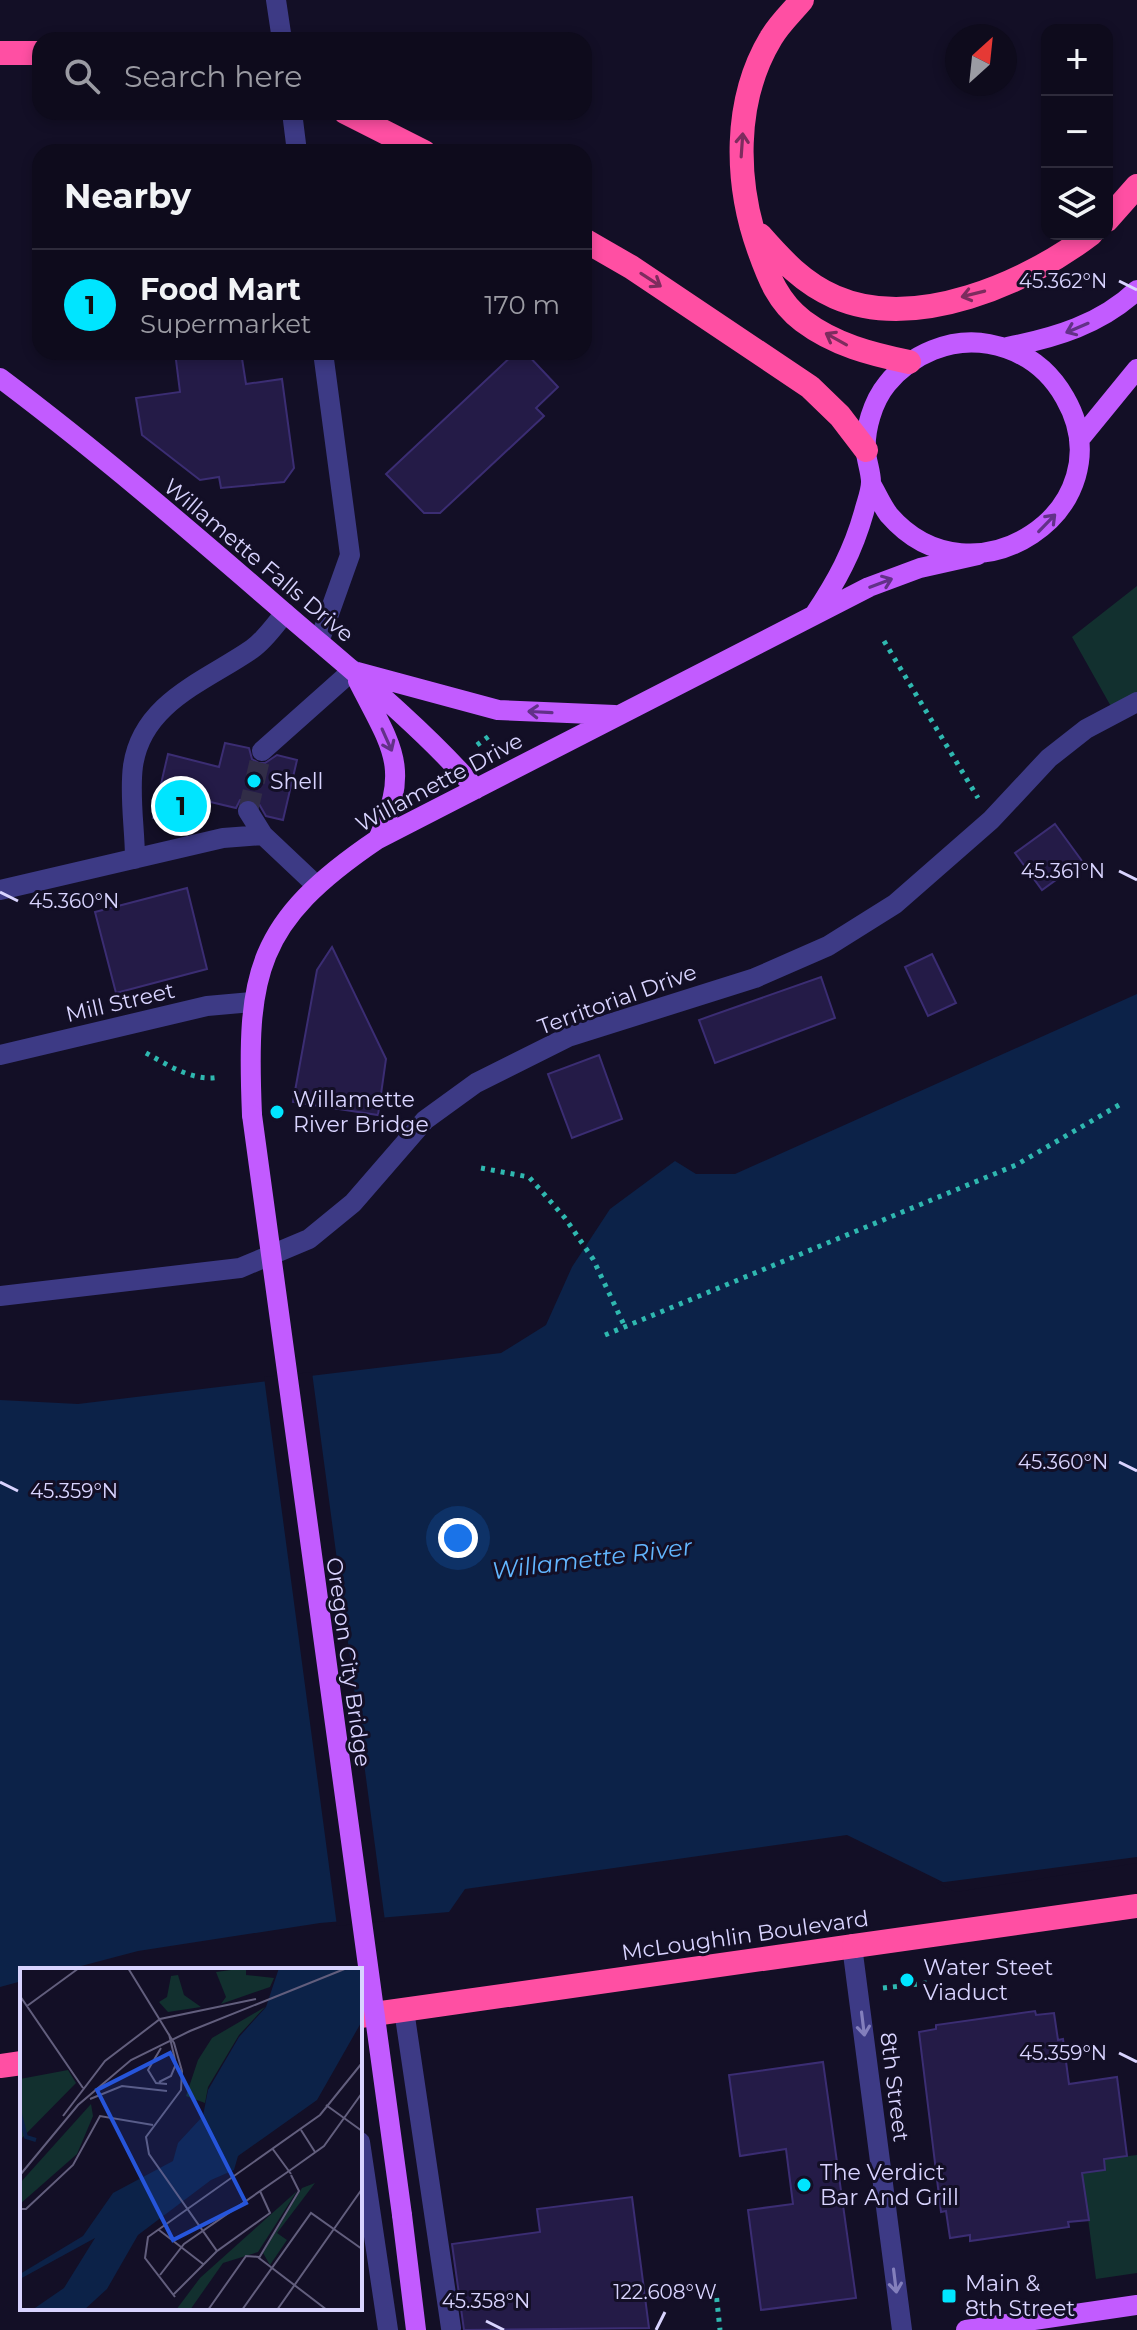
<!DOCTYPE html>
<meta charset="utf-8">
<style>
:root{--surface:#0e0b1c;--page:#171425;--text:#f1f3f6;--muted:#9b9ba3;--line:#2e2b3b;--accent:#00e5ff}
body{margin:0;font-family:Montserrat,sans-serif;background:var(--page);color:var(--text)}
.controls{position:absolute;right:24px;top:24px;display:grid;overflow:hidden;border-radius:16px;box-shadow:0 4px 12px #0003}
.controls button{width:72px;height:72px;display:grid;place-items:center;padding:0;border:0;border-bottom:2px solid var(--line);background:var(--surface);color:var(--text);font:40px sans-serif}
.compass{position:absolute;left:945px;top:24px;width:72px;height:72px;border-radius:50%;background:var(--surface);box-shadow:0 4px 12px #0003;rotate:27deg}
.you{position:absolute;left:458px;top:1538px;width:28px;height:28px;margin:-20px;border:6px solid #fff;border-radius:50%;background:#1a73e8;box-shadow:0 0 0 12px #1a73e833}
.badge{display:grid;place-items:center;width:52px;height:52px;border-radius:50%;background:var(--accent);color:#111;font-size:26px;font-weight:700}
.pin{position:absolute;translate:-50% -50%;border:4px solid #fff;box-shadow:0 2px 8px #0006}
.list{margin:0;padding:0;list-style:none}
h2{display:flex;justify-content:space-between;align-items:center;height:104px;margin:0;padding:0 32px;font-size:34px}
h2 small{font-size:26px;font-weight:400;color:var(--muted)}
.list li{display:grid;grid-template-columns:52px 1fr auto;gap:24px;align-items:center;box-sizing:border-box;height:112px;padding:0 32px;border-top:2px solid var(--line)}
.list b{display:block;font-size:30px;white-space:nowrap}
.list p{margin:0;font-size:26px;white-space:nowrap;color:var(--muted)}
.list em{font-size:26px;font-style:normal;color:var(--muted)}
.icon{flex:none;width:44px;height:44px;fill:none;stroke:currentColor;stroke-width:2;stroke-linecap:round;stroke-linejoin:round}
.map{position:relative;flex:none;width:1137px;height:2330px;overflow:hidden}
.search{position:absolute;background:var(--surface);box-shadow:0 4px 12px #0003;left:32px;top:32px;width:560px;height:88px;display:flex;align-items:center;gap:20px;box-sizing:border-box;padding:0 28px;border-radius:24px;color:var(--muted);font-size:30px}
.panel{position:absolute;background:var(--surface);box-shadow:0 4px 12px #0003;left:32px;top:144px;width:560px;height:216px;border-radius:24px}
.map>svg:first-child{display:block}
.green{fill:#12302f}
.water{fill:#0c2248}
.pier{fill:#130f26}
.building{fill:#241b47;stroke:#3b2d73;stroke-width:2}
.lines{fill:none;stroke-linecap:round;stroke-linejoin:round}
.minor-tunnel{stroke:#312d47;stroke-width:20;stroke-dasharray:20 10;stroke-linecap:butt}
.path{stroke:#2fb8b0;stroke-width:5;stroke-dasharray:4 6;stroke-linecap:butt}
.minor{stroke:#3d3a85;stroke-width:20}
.major{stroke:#c25bff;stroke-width:20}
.highway{stroke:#ff4fa3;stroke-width:24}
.major-bridge{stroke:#c25bff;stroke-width:20}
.highway-bridge{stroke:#ff4fa3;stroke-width:24}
.oneway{stroke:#7d2c5e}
.oneway2{stroke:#623188}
.oneway3{stroke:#837fbc}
.ticks{fill:none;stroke:#d9d4ff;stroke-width:3}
.poi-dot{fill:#00e5ff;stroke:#130f26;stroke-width:3}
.labels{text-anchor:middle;stroke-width:6;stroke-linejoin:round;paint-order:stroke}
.street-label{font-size:22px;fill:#d9d4ff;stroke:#130f26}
.poi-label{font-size:22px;fill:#d9d4ff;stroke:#130f26;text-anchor:start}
.water-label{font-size:24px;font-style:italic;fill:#62b6ff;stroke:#130f26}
.inset-river{fill:none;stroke:#0c2248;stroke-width:4}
.inset-road{fill:none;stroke:#625e7d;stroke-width:2}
.view{fill:#2655da;fill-opacity:0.15;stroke:#2655da;stroke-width:4}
.inset-edge{fill:none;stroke:#d9d4ff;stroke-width:4}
.ticks-label{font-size:20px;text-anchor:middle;fill:#d9d4ff;stroke:#130f26;stroke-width:6;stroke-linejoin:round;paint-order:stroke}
</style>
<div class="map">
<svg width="1137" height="2330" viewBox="0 0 1137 2330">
<rect width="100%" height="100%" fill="#130f26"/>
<path class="green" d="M1137,586V698L1113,710L1072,637Z
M1137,2155V2273L1096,2279L1082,2173L1105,2170L1104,2159Z"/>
<path class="water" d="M1137,994V1859L955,1888L847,1835L465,1889L449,1912L320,1923L138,1951L66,1970H22V1981L0,1987V1400L78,1404L501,1353L546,1325L572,1267L610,1209L675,1161L696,1174H735Z"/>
<path class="pier" d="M312,1372L385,1921L337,1926L264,1377Z
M1137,1857V1863L956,1892L937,1883Z"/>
<path class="building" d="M175,352H241L246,384L282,379L294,468L284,482L221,488L219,477L200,480L142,435L136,398L180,392Z
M516,352H525L558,387L536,408L544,416L440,513H424L386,474Z
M225,743L249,748L252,759L259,763H265L277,755L297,760L283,820L266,816L259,804L248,798L240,800L236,808L198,799L191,827L153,818L168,754L219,767Z
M1055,824L1082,861L1042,890L1015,853Z
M187,888L207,969L116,993L95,912Z
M332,947L386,1059L378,1115L293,1102L317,970Z
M932,954L956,1003L928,1016L905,967Z
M821,977L835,1018L715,1063L699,1020Z
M599,1055L622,1119L572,1138L548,1074Z
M1035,2011L1036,2015L1054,2013L1058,2040L1063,2039L1069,2084L1117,2077L1127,2156L1104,2159L1105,2170L1082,2173L1089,2220L1068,2222L1069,2227L970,2241V2235L950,2238L946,2211L941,2212L919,2032L936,2029V2025Z
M823,2062L856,2298L761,2310L748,2210L793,2204L786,2149L740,2156L729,2075Z
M632,2197L649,2328L464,2330L452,2244L540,2232L537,2209Z"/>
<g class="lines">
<path class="minor-tunnel" d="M248,811L262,751"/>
<path class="path" d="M884,641L978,798
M477,745L492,734
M146,1053C168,1065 193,1082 219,1077
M481,1168L529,1177L565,1218L593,1259L625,1327
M605,1335L1016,1165L1119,1105
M883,1988L927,1983
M702,2293L716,2292L720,2330"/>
<path class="minor" d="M276,0L282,40
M292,112L297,152
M319,642L350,555L323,352
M262,751L353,670
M248,811L263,835L316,885
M135,859C135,829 129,796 133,766C142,702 206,681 252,649C265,640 275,625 285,613
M0,890L223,838L263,835
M0,1055L207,1006L252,1002
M0,1296L240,1268L309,1239L353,1203L425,1120L476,1083L568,1037L755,978L828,946L895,904L991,820L1049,758L1086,729L1137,702
M852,1946L902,2330
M404,2010L451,2328
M360,2142L388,2330"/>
<path class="major" d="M1007,347C1055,338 1101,324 1137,290
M0,378C96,450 188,529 278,607C346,666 416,721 476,789
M1079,440L1137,369
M814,615C837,581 853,551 864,512C866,503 871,492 871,482C871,473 867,462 866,453C864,430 873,401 887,384C911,354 951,337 989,344C1022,350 1048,368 1065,398C1128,508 973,612 889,515C882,506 877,494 871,484
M357,672L498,710L615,715
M358,681C392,748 411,766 378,839
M252,1115C246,973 255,922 378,839L869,587L920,568L978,555
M402,2215L416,2330
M966,2330L1137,2305"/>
<path class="highway" d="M802,0C792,12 779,24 771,38C733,101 735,183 759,250C769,278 778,302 803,321C835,345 871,354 909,362
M0,53H40
M345,112L424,152
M1107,220L1137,186
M760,235C782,260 803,283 835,297C915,332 1027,283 1091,234
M584,240L631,267L810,387L840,416L866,450
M360,2016L854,1946
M0,2066L22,2063"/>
<path class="major-bridge" d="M252,1115L402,2215"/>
<path class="highway-bridge" d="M854,1946L1137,1906"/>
</g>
<defs><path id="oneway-shaft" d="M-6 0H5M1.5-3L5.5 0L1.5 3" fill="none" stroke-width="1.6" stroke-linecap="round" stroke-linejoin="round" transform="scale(2)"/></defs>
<g class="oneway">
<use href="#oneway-shaft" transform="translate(742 145) rotate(-86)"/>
<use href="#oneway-shaft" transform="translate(651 280) rotate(33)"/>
<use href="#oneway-shaft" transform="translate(973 294) rotate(166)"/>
<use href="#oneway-shaft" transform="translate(836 339) rotate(-151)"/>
</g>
<g class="oneway2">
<use href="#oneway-shaft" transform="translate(1077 328) rotate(157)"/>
<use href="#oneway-shaft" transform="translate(1047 523) rotate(-46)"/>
<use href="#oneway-shaft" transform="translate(881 583) rotate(-21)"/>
<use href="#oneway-shaft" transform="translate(540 712) rotate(-177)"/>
<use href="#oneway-shaft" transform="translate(387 740) rotate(66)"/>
</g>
<g class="oneway3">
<use href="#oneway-shaft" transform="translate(863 2024) rotate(83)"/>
<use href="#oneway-shaft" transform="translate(895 2281) rotate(83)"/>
</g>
<path class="ticks" d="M1119,281L1137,290M1119,871L1137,880M0,892L18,901M1119,1462L1137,1471M0,1482L18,1491M1119,2053L1137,2062M486,2321L504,2330M656,2330L665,2312"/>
<g class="poi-dot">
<circle cx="254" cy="781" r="8"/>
<circle cx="277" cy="1112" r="8"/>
<circle cx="907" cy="1980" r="8"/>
<circle cx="804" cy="2185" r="8"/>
<rect x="941" y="2288" width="16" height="16" rx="4"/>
</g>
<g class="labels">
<g class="street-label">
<text transform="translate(259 560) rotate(40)" y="8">Willamette Falls Drive</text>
<text transform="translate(439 782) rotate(-28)" y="8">Willamette Drive</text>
<text transform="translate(617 999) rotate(-20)" y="8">Territorial Drive</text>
<text transform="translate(120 1002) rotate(-13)" y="8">Mill Street</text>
<text transform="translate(349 1662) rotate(82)" y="8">Oregon City Bridge</text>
<text transform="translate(745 1935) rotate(-8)" y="8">McLoughlin Boulevard</text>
<text transform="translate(895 2087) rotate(83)" y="8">8th Street</text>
</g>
<g class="poi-label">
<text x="270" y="789">Shell</text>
<text x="293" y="1107">Willamette<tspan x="293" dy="25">River Bridge</tspan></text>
<text x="923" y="1975">Water Steet<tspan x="923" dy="25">Viaduct</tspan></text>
<text x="820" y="2180">The Verdict<tspan x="820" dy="25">Bar And Grill</tspan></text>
<text x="965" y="2291">Main &amp;<tspan x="965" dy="25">8th Street</tspan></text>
</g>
<g class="water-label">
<text transform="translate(592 1559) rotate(-7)" y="8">Willamette River</text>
</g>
</g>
<g transform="translate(20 1968)">
<rect width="342" height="342" fill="#130f26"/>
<path d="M226,0V7L254,10L250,19L201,36L206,29L196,4ZM158,7L164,27L181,39L148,44L139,34L147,29L151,8ZM245,39L219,67L188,119L185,135L166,128L178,92L192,70ZM48,102L56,115L0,172V111ZM71,136L73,148L57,186L0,236V215ZM295,215L257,265L267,272L250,297L243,285L282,220ZM277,223L238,284L203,295L170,342H156L180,310Z" fill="#12302f"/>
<path d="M259,0H342V53L297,132L218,188L214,202L191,212L118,267L87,321L64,342H12L44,320L75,270L0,311V306L63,268L93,225L153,193L158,175L183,148L188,122L219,69L246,39Z" fill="#0c2248"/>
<path class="inset-river" d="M0,146L6,169L16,172"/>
<path class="inset-road" d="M108,0L154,75L162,103L161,122L126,169L129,186L197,283L250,245L240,223M0,28L63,120M7,38L59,0M141,80L128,102L136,115L147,116M139,114L151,108L156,96L149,66M70,131L102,118L147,123M306,137L342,163M43,148L85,93L140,51L236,31M281,162L295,184M252,180L271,206M269,203L304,178L342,125M0,207L58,137L111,92L170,63L327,0M271,207L279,223L239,290L307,342M0,241H6L53,197L80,148L133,157M139,262L183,296M140,307L164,276L269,203M154,326L197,283M155,329L125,290L128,269L300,147L342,95M188,342L226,288L239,289M222,342L291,245L342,281M257,342L342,221"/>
<path class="view" d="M150,85L226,235L153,272L77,122Z"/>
<rect width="342" height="342" class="inset-edge"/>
</g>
<g class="ticks-label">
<text x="1063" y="288">45.362°N</text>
<text x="1063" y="878">45.361°N</text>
<text x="74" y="908">45.360°N</text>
<text x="1063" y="1469">45.360°N</text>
<text x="74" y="1498">45.359°N</text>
<text x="1063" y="2060">45.359°N</text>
<text x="665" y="2299">122.608°W</text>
<text x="486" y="2308">45.358°N</text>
</g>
</svg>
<div class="controls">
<button>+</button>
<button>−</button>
<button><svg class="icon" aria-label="layers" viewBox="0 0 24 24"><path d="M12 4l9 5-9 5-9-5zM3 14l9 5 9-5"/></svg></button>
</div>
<svg class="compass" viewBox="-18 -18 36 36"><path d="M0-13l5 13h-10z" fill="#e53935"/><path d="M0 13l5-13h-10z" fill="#9b9ba3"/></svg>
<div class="you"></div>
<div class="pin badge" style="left:181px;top:806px">1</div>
<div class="search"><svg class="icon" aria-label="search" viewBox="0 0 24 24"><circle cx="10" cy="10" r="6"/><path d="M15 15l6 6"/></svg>Search here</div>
<section class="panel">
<h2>Nearby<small></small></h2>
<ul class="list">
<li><span class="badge">1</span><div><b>Food Mart</b><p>Supermarket</p></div><em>170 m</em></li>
</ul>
</section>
</div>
